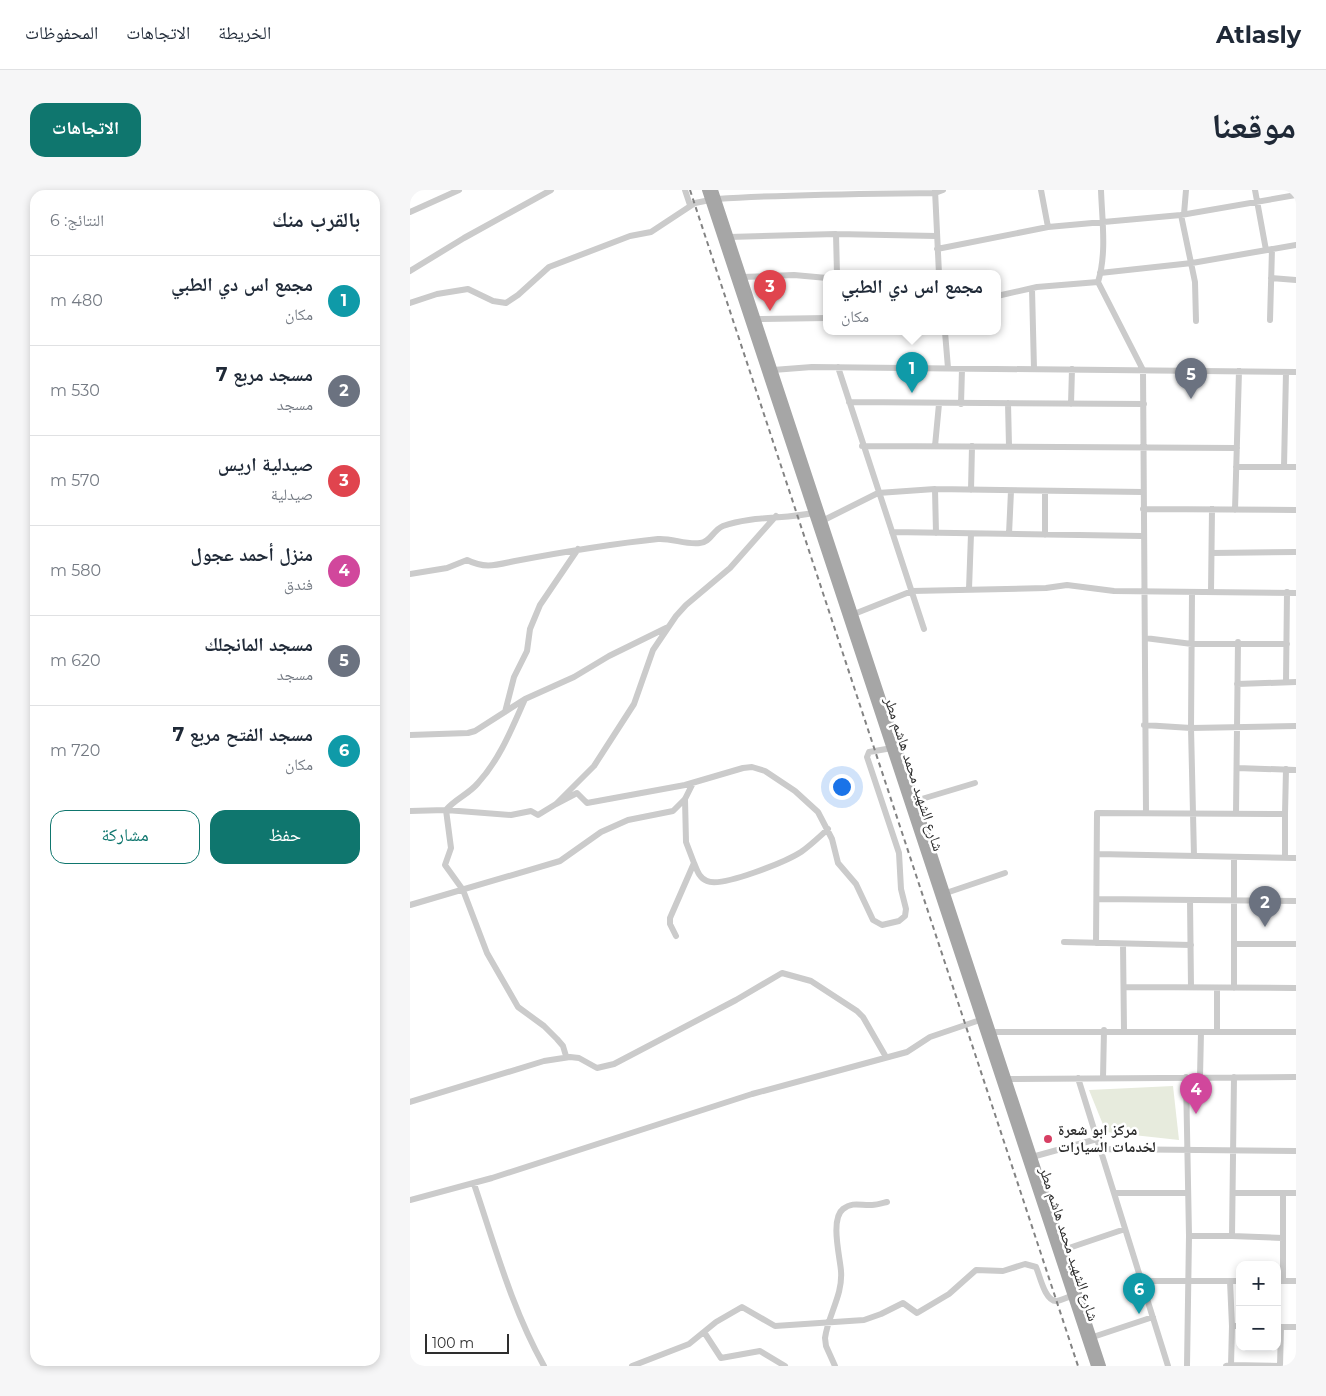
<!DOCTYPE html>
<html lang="ar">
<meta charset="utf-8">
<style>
:root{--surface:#fff;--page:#f6f6f7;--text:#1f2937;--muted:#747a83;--line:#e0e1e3;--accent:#0f766e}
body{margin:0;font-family:Montserrat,"Noto Naskh Arabic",sans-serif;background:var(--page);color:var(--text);direction:rtl}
.controls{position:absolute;right:15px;bottom:15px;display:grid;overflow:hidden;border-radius:10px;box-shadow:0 2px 8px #0003}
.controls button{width:45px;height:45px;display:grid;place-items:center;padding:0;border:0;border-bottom:1px solid var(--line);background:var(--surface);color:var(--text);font:25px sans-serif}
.scale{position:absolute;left:15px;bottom:12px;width:84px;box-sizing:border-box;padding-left:5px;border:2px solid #2e2e2e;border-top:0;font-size:14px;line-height:18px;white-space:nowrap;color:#2e2e2e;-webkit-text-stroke:4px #fff;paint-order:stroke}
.you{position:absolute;left:431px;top:596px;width:18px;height:18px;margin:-12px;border:4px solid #fff;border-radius:50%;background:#1a73e8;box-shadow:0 0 0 8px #1a73e833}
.badge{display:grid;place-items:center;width:32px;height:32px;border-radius:50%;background:var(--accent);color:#fff;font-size:16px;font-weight:700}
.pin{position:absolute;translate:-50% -41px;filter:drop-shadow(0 1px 2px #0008)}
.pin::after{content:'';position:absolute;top:26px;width:18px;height:15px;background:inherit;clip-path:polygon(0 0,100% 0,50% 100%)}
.popup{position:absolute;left:413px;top:80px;width:178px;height:65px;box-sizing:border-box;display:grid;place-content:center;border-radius:10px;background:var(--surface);filter:drop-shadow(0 1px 4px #0005);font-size:16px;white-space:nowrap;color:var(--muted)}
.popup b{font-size:19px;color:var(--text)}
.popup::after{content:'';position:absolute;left:50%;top:100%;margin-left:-10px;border:10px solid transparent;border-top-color:var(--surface)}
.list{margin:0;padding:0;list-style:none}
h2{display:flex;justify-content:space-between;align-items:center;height:65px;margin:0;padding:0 20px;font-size:21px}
h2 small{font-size:16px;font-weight:400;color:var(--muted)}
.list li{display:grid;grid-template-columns:32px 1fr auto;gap:15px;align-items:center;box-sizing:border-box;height:90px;padding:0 20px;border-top:1px solid var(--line)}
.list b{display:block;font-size:19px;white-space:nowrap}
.list p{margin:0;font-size:16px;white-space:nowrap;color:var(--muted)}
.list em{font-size:16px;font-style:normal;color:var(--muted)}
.actions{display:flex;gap:10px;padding:15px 20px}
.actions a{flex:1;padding:11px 0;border:1px solid var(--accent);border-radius:15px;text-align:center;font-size:18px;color:var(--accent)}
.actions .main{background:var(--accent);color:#fff}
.map{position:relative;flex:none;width:886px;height:1176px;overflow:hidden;direction:ltr;border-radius:15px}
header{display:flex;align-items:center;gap:30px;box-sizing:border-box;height:70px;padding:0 25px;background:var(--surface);border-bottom:1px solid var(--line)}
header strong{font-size:24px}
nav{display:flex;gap:28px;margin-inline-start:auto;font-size:18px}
.intro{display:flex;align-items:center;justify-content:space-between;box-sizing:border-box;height:120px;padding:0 30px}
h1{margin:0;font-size:35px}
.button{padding:12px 22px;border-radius:15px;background:var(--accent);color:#fff;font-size:18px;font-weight:700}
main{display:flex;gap:30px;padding:0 30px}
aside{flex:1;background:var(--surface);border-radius:15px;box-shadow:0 2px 8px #0003}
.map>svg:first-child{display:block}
.green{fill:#e7ebdd}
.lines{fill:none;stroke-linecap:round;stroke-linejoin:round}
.minor{stroke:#cbcbcb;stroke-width:6}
.major{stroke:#a6a6a6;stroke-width:8}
.rail{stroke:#838383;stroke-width:2;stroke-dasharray:5 4;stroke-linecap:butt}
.poi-dot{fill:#d73f63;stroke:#fff;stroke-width:2}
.labels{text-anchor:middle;stroke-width:5;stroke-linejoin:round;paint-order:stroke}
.street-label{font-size:15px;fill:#2e2e2e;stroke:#fff}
.poi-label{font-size:15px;font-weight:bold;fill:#2e2e2e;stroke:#fff;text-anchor:start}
</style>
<header>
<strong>Atlasly</strong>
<nav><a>الخريطة</a><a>الاتجاهات</a><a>المحفوظات</a></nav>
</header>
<div class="intro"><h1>موقعنا</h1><a class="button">الاتجاهات</a></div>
<main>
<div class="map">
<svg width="886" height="1176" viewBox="0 0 886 1176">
<rect width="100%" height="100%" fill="#fff"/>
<path class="green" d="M763,896L769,950L696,942L679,900Z"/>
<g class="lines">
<path class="minor" d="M275,0L280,15
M525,0L529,84
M631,0L638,37
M691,0C692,30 697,63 688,92L733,180L736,622
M845,0L856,60
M307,9C380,4 452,4 525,3L533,0
M0,22L49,0
M774,24L776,0
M771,25L785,92L786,131
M426,44L427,84
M319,47L426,44L526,46
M527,59L638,37L771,25L886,5
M0,81L54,48L141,0
M690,83L782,73L886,55
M332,87L384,85L417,88
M861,88L886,90
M622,99L624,179
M587,106L627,97L688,92
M0,113L27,104L58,99L83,111L96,113L108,105L139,77L220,46L241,42L285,13L300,10
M346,129L417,128
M860,130L862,59
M535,142L538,178
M428,177L514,439
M363,180L402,177L886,182
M439,212L734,214
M598,213L599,256
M551,214L552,179
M661,214L662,179
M452,256L827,258
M525,256L529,214
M826,277H886
M874,277L876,182
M525,299L526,343
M561,300L562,256
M635,301V345
M733,319L886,320
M825,320L829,181
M414,330L468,303L525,299L733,302
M482,342L732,346
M599,344L601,301
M802,363L886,362
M0,384L37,378L57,370C75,379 86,375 105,371C153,362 200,354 248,349C262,348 276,355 290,353C300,353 303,340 313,336C344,325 376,330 407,322
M559,399L561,344
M782,402L781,538L784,666
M801,402L802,319
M444,424L502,401L636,398L657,395L704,401L886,403
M735,448L782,454H877
M876,492L877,402
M827,494L886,492
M115,509C102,538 90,569 68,593C59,604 45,609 36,620L41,658L35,675L53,700L77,763L108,817L134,836L147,849L153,856L156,866
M95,522L104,487L117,461L120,439L130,415L168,359
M734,535L781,538L886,536
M0,545L58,543L65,541L115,509L164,487L199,466L256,438
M827,578L886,580
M505,611L565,593
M146,614L167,603L177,613L275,595L333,578L342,577L355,581L385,601L408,622L422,649L428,673L446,694L463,730L472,735L489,731L495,726L496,719L491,699L489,663L457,567L459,562L482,558
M0,621L36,620L101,625L121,621L128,625L146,614L184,576L224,514L243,460L266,426L276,415L320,378L366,326
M826,624L828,452
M875,624L876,579
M687,664L886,668
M824,668V798
M284,673C287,680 289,688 297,691C312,698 377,671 391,662C401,655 409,647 418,639
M536,703L595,683
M687,709L886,711
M780,710L781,797
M0,715L150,671L191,642L218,630L263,621L275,609L283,593
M266,746L260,734V728L284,673L276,652L275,609
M654,752L781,755
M686,753L687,623L875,624V668
M713,754L714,840
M825,754H886
M714,797L886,798
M581,842H886
M807,842V798
M776,887L779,1046L777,1176
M790,887L791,842
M668,888L758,1176
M693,888L694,840
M597,889L886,887
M0,912L134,871L160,867L169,868L187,878L204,874L326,810L372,783L401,791L447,821L453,827L476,867
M690,959L886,961
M622,967L687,949
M64,994C85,1056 102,1119 134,1176
M704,1003H778
M823,1003H886
M0,1010L82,988L342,904L497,862L520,847L570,830
M779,1046H822L824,887
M822,1046L873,1048V1003
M873,1048V1091
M653,1060L715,1039
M732,1091H830
M820,1091L822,1136H830
M867,1091H886
M867,1137H886
M294,1142L311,1168L350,1161L375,1176
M680,1148L743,1127
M821,1175L870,1176
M222,1176L279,1154L306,1132L332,1117L365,1136L454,1130L471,1124L493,1113L507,1123L539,1104L566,1080L593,1081L615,1074L626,1077C630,1086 635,1111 646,1111C651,1111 657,1107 662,1106
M425,1176L416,1156L415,1148C418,1125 433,1105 431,1081C430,1067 420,1029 433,1019C443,1011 452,1016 462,1015C467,1015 473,1013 477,1012
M816,1176L821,1175L822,1136
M870,1176L871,1137"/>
<path class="major" d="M296,0L685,1176
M304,0L692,1176"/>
<path class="rail" d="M280,0L668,1176"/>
</g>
<circle class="poi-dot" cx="638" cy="949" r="5"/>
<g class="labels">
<g class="street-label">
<text transform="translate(504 584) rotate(72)" y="5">شارع الشهيد محمد هاشم مطر</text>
<text transform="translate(659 1054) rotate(72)" y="5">شارع الشهيد محمد هاشم مطر</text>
</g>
<g class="poi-label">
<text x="648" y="945">مركز ابو شعرة<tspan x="648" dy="17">لخدمات السيارات</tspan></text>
</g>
</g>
</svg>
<div class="controls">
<button>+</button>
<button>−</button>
</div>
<div class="scale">100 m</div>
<div class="you"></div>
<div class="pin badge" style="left:502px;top:203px;background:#0f9aa8">1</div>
<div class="popup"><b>مجمع اس دي الطبي</b>مكان</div>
<div class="pin badge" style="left:855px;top:737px;background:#6b7280">2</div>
<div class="pin badge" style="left:360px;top:121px;background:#e0444e">3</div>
<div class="pin badge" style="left:786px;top:924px;background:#d1479c">4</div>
<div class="pin badge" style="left:781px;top:209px;background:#6b7280">5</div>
<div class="pin badge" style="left:729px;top:1124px;background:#0f9aa8">6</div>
</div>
<aside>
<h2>بالقرب منك<small>النتائج: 6</small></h2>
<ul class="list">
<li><span class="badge" style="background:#0f9aa8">1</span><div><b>مجمع اس دي الطبي</b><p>مكان</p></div><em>480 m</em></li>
<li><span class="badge" style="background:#6b7280">2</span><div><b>مسجد مربع 7</b><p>مسجد</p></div><em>530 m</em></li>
<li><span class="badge" style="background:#e0444e">3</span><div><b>صيدلية اريس</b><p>صيدلية</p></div><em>570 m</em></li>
<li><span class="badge" style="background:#d1479c">4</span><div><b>منزل أحمد عجول</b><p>فندق</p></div><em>580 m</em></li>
<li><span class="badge" style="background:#6b7280">5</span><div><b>مسجد المانجلك</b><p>مسجد</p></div><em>620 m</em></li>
<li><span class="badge" style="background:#0f9aa8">6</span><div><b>مسجد الفتح مربع 7</b><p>مكان</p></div><em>720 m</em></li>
</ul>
<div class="actions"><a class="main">حفظ</a><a>مشاركة</a></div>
</aside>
</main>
